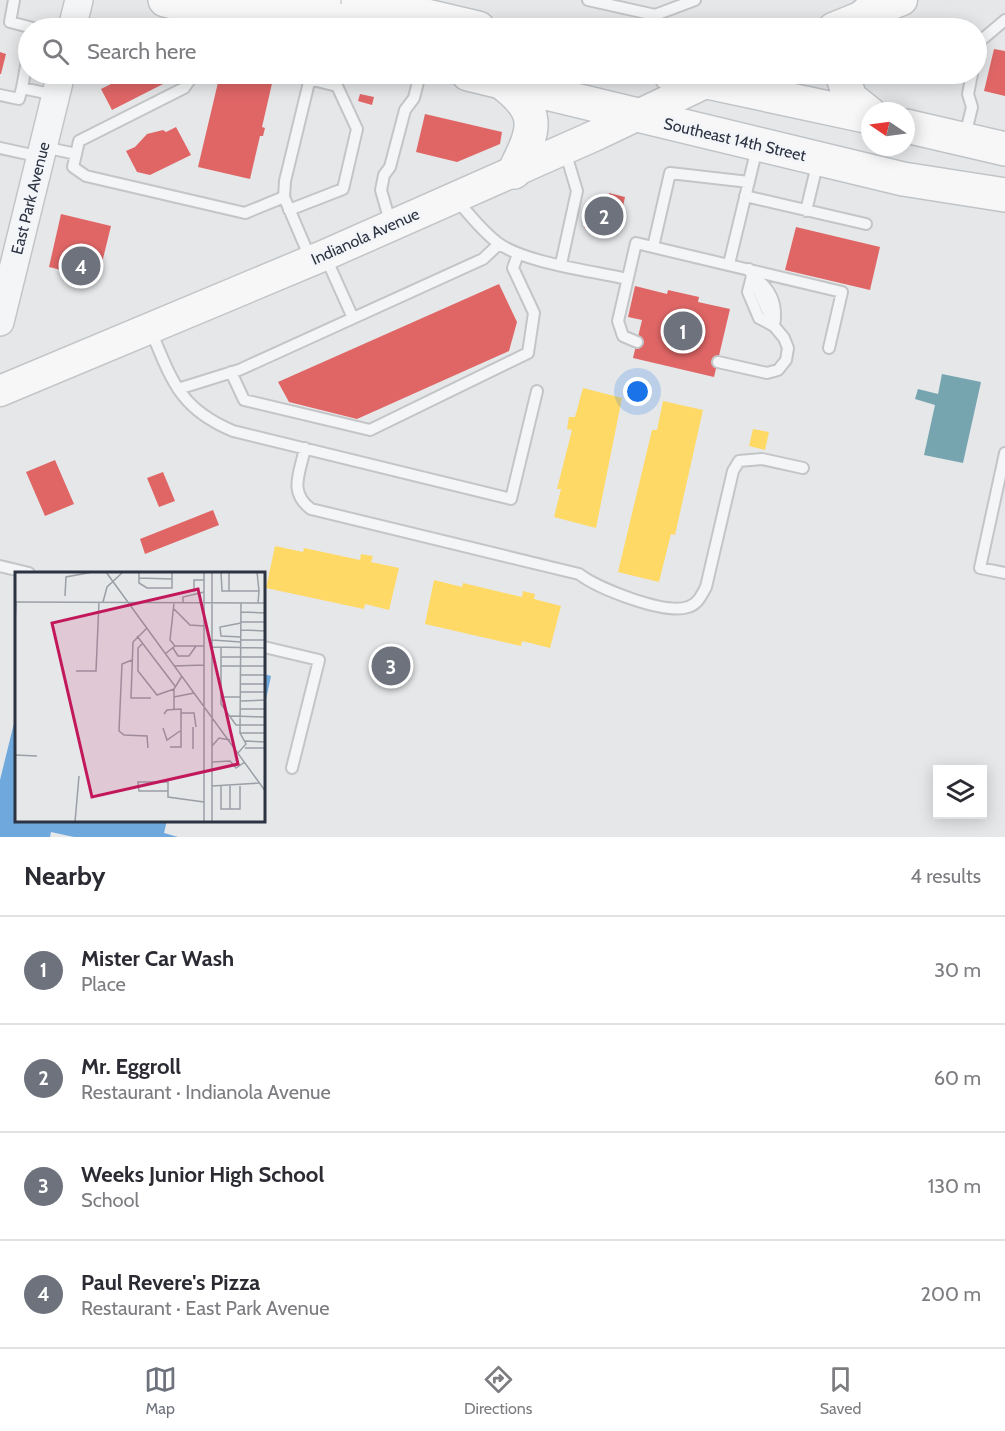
<!DOCTYPE html>
<meta charset="utf-8">
<style>
:root{--surface:#fff;--page:#f7f7f7;--text:#2b2b33;--muted:#7c7c81;--line:#e1e1e2;--accent:#6d727c}
body{margin:0;font-family:Cabin,sans-serif;background:var(--page);color:var(--text)}
.controls{position:absolute;right:18px;bottom:18px;display:grid;overflow:hidden;border-radius:0px;box-shadow:0 3px 15px #0003}
.controls button{width:54px;height:54px;display:grid;place-items:center;padding:0;border:0;border-bottom:2px solid var(--line);background:var(--surface);color:var(--text);font:30px sans-serif}
.compass{position:absolute;left:861px;top:102px;width:54px;height:54px;border-radius:50%;background:var(--surface);box-shadow:0 3px 15px #0003;rotate:283deg}
.you{position:absolute;left:638px;top:392px;width:21px;height:21px;margin:-15px;border:4px solid #fff;border-radius:50%;background:#1a73e8;box-shadow:0 0 0 9px #1a73e833}
.badge{display:grid;place-items:center;width:39px;height:39px;border-radius:50%;background:var(--accent);color:#fff;font-size:20px;font-weight:700}
.pin{position:absolute;translate:-50% -50%;border:3px solid #fff;box-shadow:0 2px 6px #0006}
.list{margin:0;padding:0;list-style:none}
h2{display:flex;justify-content:space-between;align-items:center;height:78px;margin:0;padding:0 24px;font-size:26px}
h2 small{font-size:20px;font-weight:400;color:var(--muted)}
.list li{display:grid;grid-template-columns:39px 1fr auto;gap:18px;align-items:center;box-sizing:border-box;height:108px;padding:0 24px;border-top:2px solid var(--line)}
.list b{display:block;font-size:22px;white-space:nowrap}
.list p{margin:0;font-size:20px;white-space:nowrap;color:var(--muted)}
.list em{font-size:20px;font-style:normal;color:var(--muted)}
.icon{flex:none;width:33px;height:33px;fill:none;stroke:currentColor;stroke-width:2;stroke-linecap:round;stroke-linejoin:round}
.map{position:relative;flex:none;width:1005px;height:837px;overflow:hidden}
.search{position:absolute;background:var(--surface);box-shadow:0 3px 15px #0003;left:18px;right:18px;top:18px;height:66px;display:flex;align-items:center;gap:15px;box-sizing:border-box;padding:0 21px;border-radius:33px;color:var(--muted);font-size:22px}
.sheet{height:510px;background:var(--surface)}
nav{display:flex;justify-content:space-around;align-items:center;box-sizing:border-box;height:84px;border-top:2px solid var(--line);background:var(--surface);font-size:16px;color:var(--muted)}
nav a{display:grid;justify-items:center;gap:3px}
nav .on{color:var(--accent)}
.map>svg:first-child{display:block}
.homes{fill:#ffd966}
.shops{fill:#e06666}
.schools{fill:#6fa8dc}
.public{fill:#76a5af}
.lines{fill:none;stroke-linecap:round;stroke-linejoin:round}
.service-casing{stroke:#c3c5c7;stroke-width:14}
.tertiary-casing{stroke:#c3c5c7;stroke-width:30}
.secondary-casing{stroke:#c3c5c7;stroke-width:33}
.primary-casing{stroke:#c1c4c7;stroke-width:36}
.service{stroke:#f4f5f6;stroke-width:10}
.tertiary{stroke:#f4f5f6;stroke-width:27}
.secondary{stroke:#f7f7f8;stroke-width:30}
.primary{stroke:#f7f7f8;stroke-width:33}
.labels{text-anchor:middle;stroke-width:6;stroke-linejoin:round;paint-order:stroke}
.street-label{font-size:16px;fill:#2c3342;stroke:#f3f5f8}
.inset-road{fill:none;stroke:#9b9fa6;stroke-width:1.5}
.view{fill:#c2185b;fill-opacity:0.15;stroke:#c2185b;stroke-width:3}
.inset-edge{fill:none;stroke:#2c3342;stroke-width:3}
</style>
<div class="map">
<svg width="1005" height="837" viewBox="0 0 1005 837">
<rect width="100%" height="100%" fill="#e5e7e9"/>
<path class="homes" d="M583,388L622,398L596,528L554,517L561,489H557L572,430L567,429L569,417H575Z
M663,401L703,410L675,535L671,534L659,582L618,572L652,430H657Z
M753,429L769,432L765,450L749,446Z
M275,546L303,552L304,548L360,560L361,554L373,556L371,562L399,568L389,610L365,604L364,609L266,588Z
M434,580L462,587L463,583L522,597L523,591L535,594L534,599L561,606L550,648L522,641L521,646L425,624Z"/>
<path class="shops" d="M994,49L1005,51V96L984,91Z
M0,52L6,54L1,74H0Z
M131,74H162L167,82L112,110L101,89Z
M220,74H249L273,79L262,127L265,128L263,136H260L250,179L198,167Z
M360,94L374,97L372,105L358,101Z
M425,114L502,132L500,144L457,162L416,152Z
M176,127L191,155L150,175L137,172L126,151L135,147L147,134L163,130L166,132Z
M609,193L625,197L617,235L584,228L590,201L606,204Z
M61,214L111,226L98,279L49,267Z
M796,227L880,247L870,290L785,270Z
M499,284L517,322L509,351L357,419L289,402L278,382Z
M635,286L667,294L668,290L699,297L698,302L730,309L714,377L633,358L642,320L628,317Z
M55,460L74,504L45,516L26,472Z
M163,472L175,501L159,507L147,478Z
M213,510L219,525L145,554L140,539Z"/>
<path class="schools" d="M264,674L271,676L265,704L264,703Z
M16,715V820H167L164,833L178,837H74L51,832L50,837H0V780Z"/>
<path class="public" d="M942,374L981,382L963,463L924,455L935,405L915,399L918,389L938,394Z"/>
<g class="lines">
<g class="service-casing">
<path id="service" d="M14,0L10,22L33,28
M588,0L655,15L695,0
M28,55L22,88L55,95
M976,55L979,42L1005,20
M311,74L285,181L284,197L311,260
M0,95L19,99L22,88
M965,136L972,107L968,94L972,74
M44,147L76,154L73,167L86,176L245,213L284,197
M0,148L41,157
M76,154L79,141L184,88L194,74
M745,196L866,224
M456,199C469,214 482,231 498,243C525,263 593,271 627,279
M289,210L343,189L357,129L337,86L309,79
M806,211L818,161
M391,225L381,190L384,175L390,167L405,110L414,98L420,74
M653,247L670,173L749,182
M326,258L353,318
M561,264L577,191L565,151
M729,264L757,148
M752,276C770,287 778,304 774,326L759,318L748,292Z
M151,331C172,381 180,409 233,431L511,499L537,391
M637,342L623,336L618,321L636,243L842,292L829,348
M718,362L767,373L778,370L786,360L788,348L784,338L774,326L749,269
M231,372L244,400L370,430L528,353L534,313L513,268L518,254
M178,389L239,370L483,259L499,244
M305,448C300,473 288,492 311,509L579,574C599,589 665,615 688,607C698,604 701,596 706,587L733,471L739,461L762,459L803,468
M1005,453L980,568L1005,573
M0,566L29,573
M264,647L319,660L292,768"/>
</g>
<g class="tertiary-casing">
<path id="tertiary" d="M72,28L79,0
M0,322L61,74"/>
</g>
<g class="secondary-casing">
<path id="secondary" d="M833,28L902,0
M0,391L325,255L594,136L720,76"/>
</g>
<g class="primary-casing">
<path id="primary" d="M165,0L279,28
M358,0L478,28
M250,2C277,8 299,16 324,0
M321,28L326,21L343,20L384,28
M857,28L866,14
M468,74L903,179L1005,195
M670,74L870,117
M842,74L850,98L870,114
M500,81C542,112 536,128 514,172
M906,126L1005,149"/>
</g>
<use href="#service" class="service"/>
<use href="#tertiary" class="tertiary"/>
<use href="#secondary" class="secondary"/>
<use href="#primary" class="primary"/>
</g>
<g class="labels">
<g class="street-label">
<text transform="translate(735 139) rotate(13)" y="6">Southeast 14th Street</text>
<text transform="translate(30 198) rotate(-76)" y="6">East Park Avenue</text>
<text transform="translate(365 236) rotate(-24)" y="6">Indianola Avenue</text>
</g>
</g>
<g transform="translate(15 572)">
<rect width="250" height="250" fill="#e5e7e9"/>
<path class="inset-road" d="M91,0L251,220M124,0V11L132,16H157V0M206,0L207,19H244L243,31M214,0V19M242,0L244,19M124,6L157,7M179,20V8H189M50,24L51,5L78,0M0,30L251,31M88,30L92,15L108,0M159,31L155,68L160,74M168,31V25L189,20M159,37L175,53L189,54M226,40L251,41M226,50H251M0,51L1,30M132,56L118,70L116,126H136M226,58L251,59M122,64L160,114M226,65L206,64L205,55L226,51M197,68L226,70M226,68H251M127,72L123,76V99L142,123L159,117M197,75L251,76M158,76L163,84H174L181,74M206,76V132L221,153H251M150,82L160,74H189M206,85H251M117,88L107,92L104,159L109,163L132,164L133,176M159,94L189,93M206,94H251M61,99H81L84,30M225,103H251M225,112H251M225,120H251M159,125L179,121M206,125H225M225,129L251,128M159,137V117L167,104M225,137H251M166,141H179L181,155M149,142L152,138L166,137V175H155M215,144L251,145M148,156L152,168L165,159M225,161H251M230,169L251,170M197,174L204,166L215,168M230,176H251M178,177V155M223,181L231,172L225,161L226,31M0,183L22,184M197,190L215,189L221,196L230,190M197,214L244,211M206,214V237H215V214M153,219H124L123,210H153V225L189,230M215,237H225V214M60,250L64,204M189,250V0M197,250V0"/>
<path class="view" d="M183,17L223,192L77,225L37,51Z"/>
<rect width="250" height="250" class="inset-edge"/>
</g>
</svg>
<div class="controls">
<button><svg class="icon" aria-label="layers" viewBox="0 0 24 24"><path d="M12 4l9 5-9 5-9-5zM3 14l9 5 9-5"/></svg></button>
</div>
<svg class="compass" viewBox="-18 -18 36 36"><path d="M0-13l5 13h-10z" fill="#e53935"/><path d="M0 13l5-13h-10z" fill="#7c7c81"/></svg>
<div class="you"></div>
<div class="pin badge" style="left:683px;top:331px">1</div>
<div class="pin badge" style="left:604px;top:216px">2</div>
<div class="pin badge" style="left:391px;top:666px">3</div>
<div class="pin badge" style="left:81px;top:266px">4</div>
<div class="search"><svg class="icon" aria-label="search" viewBox="0 0 24 24"><circle cx="10" cy="10" r="6"/><path d="M15 15l6 6"/></svg>Search here</div>
</div>
<section class="sheet">
<h2>Nearby<small>4 results</small></h2>
<ul class="list">
<li><span class="badge">1</span><div><b>Mister Car Wash</b><p>Place</p></div><em>30 m</em></li>
<li><span class="badge">2</span><div><b>Mr. Eggroll</b><p>Restaurant · Indianola Avenue</p></div><em>60 m</em></li>
<li><span class="badge">3</span><div><b>Weeks Junior High School</b><p>School</p></div><em>130 m</em></li>
<li><span class="badge">4</span><div><b>Paul Revere's Pizza</b><p>Restaurant · East Park Avenue</p></div><em>200 m</em></li>
</ul>
</section>
<nav>
<a class="on"><svg class="icon" aria-label="map" viewBox="0 0 24 24"><path d="M3 6l6-2 6 2 6-2v14l-6 2-6-2-6 2zM9 4v14M15 6v14"/></svg>Map</a>
<a><svg class="icon" aria-label="directions" viewBox="0 0 24 24"><path d="M12 3l9 9-9 9-9-9zM9 14v-3h6M13 9l2 2-2 2"/></svg>Directions</a>
<a><svg class="icon" aria-label="saved" viewBox="0 0 24 24"><path d="M7 4h10v16l-5-4-5 4z"/></svg>Saved</a>
</nav>
